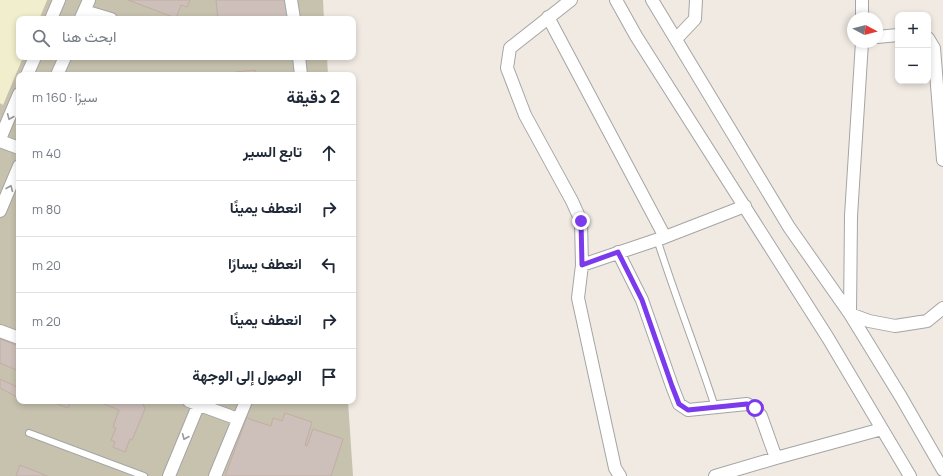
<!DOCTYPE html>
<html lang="ar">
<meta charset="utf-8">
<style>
:root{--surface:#fff;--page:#f6f6f7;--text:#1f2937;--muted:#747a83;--line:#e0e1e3}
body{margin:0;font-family:Manrope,Vazirmatn,sans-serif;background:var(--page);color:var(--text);direction:rtl}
.controls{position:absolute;right:12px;top:12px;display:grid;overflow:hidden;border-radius:8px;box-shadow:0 2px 6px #0003}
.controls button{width:36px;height:36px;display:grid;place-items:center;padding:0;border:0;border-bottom:1px solid var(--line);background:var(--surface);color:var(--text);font:20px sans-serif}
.compass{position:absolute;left:847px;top:12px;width:36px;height:36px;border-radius:50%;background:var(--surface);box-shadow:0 2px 6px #0003;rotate:97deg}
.stop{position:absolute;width:12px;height:12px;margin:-9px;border:3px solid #7c3aed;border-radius:50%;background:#fff}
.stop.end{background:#7c3aed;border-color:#fff;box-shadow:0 1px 4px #0008}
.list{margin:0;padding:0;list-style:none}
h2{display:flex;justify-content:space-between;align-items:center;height:52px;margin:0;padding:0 16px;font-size:17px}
h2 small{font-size:13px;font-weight:400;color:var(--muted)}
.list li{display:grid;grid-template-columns:26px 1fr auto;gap:12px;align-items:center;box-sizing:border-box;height:56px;padding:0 16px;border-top:1px solid var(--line)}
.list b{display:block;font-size:15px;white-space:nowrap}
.list em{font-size:13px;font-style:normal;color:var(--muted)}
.icon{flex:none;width:22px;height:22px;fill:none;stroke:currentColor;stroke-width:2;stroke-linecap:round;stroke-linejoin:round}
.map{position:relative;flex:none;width:943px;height:476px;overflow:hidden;direction:ltr}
.search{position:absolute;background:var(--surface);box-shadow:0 2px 6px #0003;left:16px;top:16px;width:340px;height:44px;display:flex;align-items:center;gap:10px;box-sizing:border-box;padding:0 14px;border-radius:8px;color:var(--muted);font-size:15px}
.panel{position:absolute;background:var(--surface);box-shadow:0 2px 6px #0003;left:16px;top:72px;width:340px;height:332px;border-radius:8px;direction:rtl}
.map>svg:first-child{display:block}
.construction{fill:#c6c2ae}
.farmland{fill:#f1eecd}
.building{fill:#cdbfb9;stroke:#c4ada4}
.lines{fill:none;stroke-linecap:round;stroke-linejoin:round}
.service-casing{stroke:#a5a5a5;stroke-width:8}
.minor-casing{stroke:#a5a5a5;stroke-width:14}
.service{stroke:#fff;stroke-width:6}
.minor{stroke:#fff;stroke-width:12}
.oneway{stroke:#9a9a9a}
.route{stroke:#7c3aed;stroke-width:5}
</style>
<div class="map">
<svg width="943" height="476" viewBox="0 0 943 476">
<rect width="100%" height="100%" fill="#f0eae3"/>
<path class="construction" d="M47,0H323L324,19H39Z
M23,57H327L328,75H19V401H348L353,476H0V103L3,104Z"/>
<path class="farmland" d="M0,0H47L39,19H19V57H23L3,105L0,103Z"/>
<path class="building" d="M128,0H190L187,7L181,5L176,18Z
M216,0H295L296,19H218Z
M255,70L256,75H235V72Z
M0,339L19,346V371L0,363Z
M0,379L19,388V398L0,388Z
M50,401H71L68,408Z
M96,401H142L145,409L132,440L130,439L125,452L113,447L115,442L111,440L116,428L113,427L119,410Z
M285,413L312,422L305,445L307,446L313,429L343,439L331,476H225L247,417L249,419L271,426L273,418L282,421Z
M20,465L47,476H16Z"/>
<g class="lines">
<g class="service-casing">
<path id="service" d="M657,239C675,296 697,351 715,407
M29,433L144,476"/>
</g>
<g class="minor-casing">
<path id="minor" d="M291,0L294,19
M571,0L510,48L507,68L525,115L572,201L581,221L582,265L578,298L615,468L620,476
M616,0L636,36L828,338L910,476
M652,0L789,227L850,314L869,321L895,326L927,321L943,308
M862,0V18
M84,11L111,19
M548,17L665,237
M81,18L89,0
M51,19L59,0
M877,37L898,35
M928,38L934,48L943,160
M676,39L695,19L696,0
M862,42L851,216L850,314L901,397L943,470
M299,57L301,75
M27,75L35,57
M57,75L65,57
M0,139L19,94
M0,141L19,148
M0,211L19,166
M618,252L642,300L672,386L679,404L688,410L747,404L755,408L761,416L776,458
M582,265L665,237L745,206
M0,331L19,338
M189,401L238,419
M169,476L200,401
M215,476L246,401
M715,476L776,458L882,429"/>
</g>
<use href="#service" class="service"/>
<use href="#minor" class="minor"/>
</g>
<defs><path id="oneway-chevron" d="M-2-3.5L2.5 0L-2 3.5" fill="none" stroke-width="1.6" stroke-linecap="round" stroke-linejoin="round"/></defs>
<g class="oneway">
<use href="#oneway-chevron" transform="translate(10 117) rotate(113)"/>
<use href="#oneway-chevron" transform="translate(10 188) rotate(-67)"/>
<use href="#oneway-chevron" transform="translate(185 437) rotate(113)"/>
</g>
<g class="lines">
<path class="route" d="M581,221L582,265L618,252L642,300L672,386L679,404L688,410L747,404L755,408"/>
</g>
</svg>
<div class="controls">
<button>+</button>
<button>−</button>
</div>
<svg class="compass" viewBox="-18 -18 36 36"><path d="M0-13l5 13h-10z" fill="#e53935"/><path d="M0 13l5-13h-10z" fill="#747a83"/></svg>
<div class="stop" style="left:755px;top:408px"></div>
<div class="stop end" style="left:581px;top:221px"></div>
<div class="search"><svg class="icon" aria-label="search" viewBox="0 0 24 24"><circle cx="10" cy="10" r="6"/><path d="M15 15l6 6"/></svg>ابحث هنا</div>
<section class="panel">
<h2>2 دقيقة<small>سيرًا · 160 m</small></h2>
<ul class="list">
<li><svg class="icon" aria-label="ahead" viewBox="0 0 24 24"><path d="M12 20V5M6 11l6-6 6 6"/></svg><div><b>تابع السير</b></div><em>40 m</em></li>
<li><svg class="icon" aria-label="right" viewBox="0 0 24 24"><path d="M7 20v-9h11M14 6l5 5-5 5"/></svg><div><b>انعطف يمينًا</b></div><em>80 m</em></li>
<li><svg class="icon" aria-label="left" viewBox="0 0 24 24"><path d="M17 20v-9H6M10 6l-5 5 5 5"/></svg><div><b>انعطف يسارًا</b></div><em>20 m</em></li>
<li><svg class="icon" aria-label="right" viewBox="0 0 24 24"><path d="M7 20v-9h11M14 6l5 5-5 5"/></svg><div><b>انعطف يمينًا</b></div><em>20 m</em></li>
<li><svg class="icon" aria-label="arrive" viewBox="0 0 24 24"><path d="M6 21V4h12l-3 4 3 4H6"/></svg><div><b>الوصول إلى الوجهة</b></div></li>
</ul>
</section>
</div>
